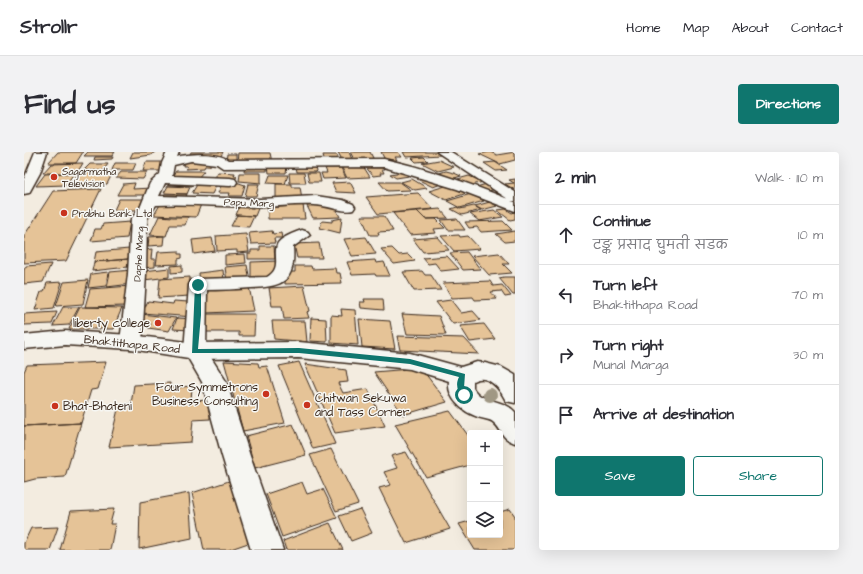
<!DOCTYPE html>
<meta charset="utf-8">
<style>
:root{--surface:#fff;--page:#f2f2f3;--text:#2b2b33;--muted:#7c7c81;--line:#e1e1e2;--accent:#0f766e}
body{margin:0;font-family:"Architects Daughter","Playpen Sans Deva",sans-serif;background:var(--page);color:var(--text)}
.controls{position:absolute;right:12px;bottom:12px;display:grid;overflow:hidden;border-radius:4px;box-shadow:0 4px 16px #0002}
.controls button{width:36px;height:36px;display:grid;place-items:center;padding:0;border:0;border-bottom:1px solid var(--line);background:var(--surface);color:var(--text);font:20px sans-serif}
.stop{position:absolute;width:12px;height:12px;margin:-9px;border:3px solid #0f766e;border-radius:50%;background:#fff}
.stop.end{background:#0f766e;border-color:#fff;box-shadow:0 1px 4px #0008}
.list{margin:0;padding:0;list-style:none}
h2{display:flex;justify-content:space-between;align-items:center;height:52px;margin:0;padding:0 16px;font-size:17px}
h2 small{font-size:13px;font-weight:400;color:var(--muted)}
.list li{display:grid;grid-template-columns:26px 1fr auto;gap:12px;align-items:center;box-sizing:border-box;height:60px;padding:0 16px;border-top:1px solid var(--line)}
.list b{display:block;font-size:15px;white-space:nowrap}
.list p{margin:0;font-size:13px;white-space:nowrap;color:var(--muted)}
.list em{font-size:13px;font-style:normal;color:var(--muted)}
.actions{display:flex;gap:8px;padding:12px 16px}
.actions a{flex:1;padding:9px 0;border:1px solid var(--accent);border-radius:4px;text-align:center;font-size:14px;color:var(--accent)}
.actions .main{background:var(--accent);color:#fff}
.icon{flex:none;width:22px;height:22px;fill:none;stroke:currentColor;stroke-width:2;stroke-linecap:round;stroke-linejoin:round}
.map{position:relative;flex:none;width:491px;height:398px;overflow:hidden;border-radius:4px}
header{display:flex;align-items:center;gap:24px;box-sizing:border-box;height:56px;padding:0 20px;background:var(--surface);border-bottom:1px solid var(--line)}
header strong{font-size:19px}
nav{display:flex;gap:22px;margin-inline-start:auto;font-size:14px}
.intro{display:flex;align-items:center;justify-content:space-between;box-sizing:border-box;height:96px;padding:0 24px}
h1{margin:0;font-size:28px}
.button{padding:10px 18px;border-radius:4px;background:var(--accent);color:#fff;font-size:14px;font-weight:700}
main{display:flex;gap:24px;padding:0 24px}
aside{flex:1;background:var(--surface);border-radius:4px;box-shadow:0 4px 16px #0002}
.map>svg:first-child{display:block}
.building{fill:#e5c397;stroke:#3b2a1e}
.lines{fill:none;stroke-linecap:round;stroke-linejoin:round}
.minor-casing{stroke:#3b2a1e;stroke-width:3}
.tertiary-casing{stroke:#3b2a1e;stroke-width:3}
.minor{fill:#f6f6f2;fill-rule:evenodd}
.tertiary{fill:#f6f6f2;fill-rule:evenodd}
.tree{fill:#a09884}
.route{fill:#0f766e}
.poi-dot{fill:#c8321e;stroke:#f6f6f2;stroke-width:1.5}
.labels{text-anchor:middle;stroke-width:3;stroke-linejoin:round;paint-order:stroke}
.far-poi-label{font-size:10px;fill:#3b2a1e;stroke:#f6f6f2;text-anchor:start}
.far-street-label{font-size:10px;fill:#3b2a1e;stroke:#f6f6f2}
.poi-label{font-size:12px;fill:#3b2a1e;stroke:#f6f6f2;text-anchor:end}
.street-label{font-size:12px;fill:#3b2a1e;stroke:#f6f6f2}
</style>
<header>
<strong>Strollr</strong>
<nav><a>Home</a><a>Map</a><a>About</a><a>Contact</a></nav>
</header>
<div class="intro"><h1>Find us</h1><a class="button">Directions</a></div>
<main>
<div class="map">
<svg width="491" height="398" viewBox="0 0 491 398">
<rect width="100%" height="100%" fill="#f3ece0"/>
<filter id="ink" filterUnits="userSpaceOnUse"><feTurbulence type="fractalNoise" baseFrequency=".025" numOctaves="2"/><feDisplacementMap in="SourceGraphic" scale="8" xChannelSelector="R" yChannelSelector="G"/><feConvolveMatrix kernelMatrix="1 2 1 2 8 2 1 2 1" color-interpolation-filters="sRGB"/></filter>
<g filter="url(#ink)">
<path class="building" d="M34,0H59L52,11H24Z
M64,0H91L88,4H60Z
M109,0H131L127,3L106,6Z
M167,0H199L197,4H165Z
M314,0H325L329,10H319Z
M326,0H346L350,8L331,9Z
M357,0H374L378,5H371L373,8H361Z
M379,0H413L417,3L382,5Z
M466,0L473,3L491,0V8L476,12L455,2Z
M214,1H246L248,10L213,9Z
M203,2H212V10H202Z
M299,3H313L316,10H301Z
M71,5H89L88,7L70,8Z
M400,5L404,9L392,10L388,6Z
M160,8H187L186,14H181L180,16L162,17L163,14H159Z
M415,8L430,15L414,19L398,11Z
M122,10H140L137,19H119Z
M471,10L483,18L472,19L460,11Z
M59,11L53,21H19L27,12Z
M91,11H112L109,18H88Z
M66,12H84L79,19L60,18Z
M243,12V19H220L221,13Z
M340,13L358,14L361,17H358L360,21H356L357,23L349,24Z
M244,14H263L262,21H245Z
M272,14H291L292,19L291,20H273Z
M317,14H339L346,25L323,26Z
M301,16H317L322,26L299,27L297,21H303Z
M152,19H180L172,28L147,27Z
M422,19L430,21L437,24L421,29L409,23Z
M89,20L83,32L46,33L54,21Z
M97,20H123L119,27L92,26Z
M194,20L211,21L210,24H213L210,30L189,29Z
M379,20L385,24L372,26L366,22Z
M50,21L42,33L12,34L21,22Z
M216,21H237V31L215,29Z
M265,21H280L282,31H266Z
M283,21H295L297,30H285Z
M246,23H264L261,32L243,31Z
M402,24L420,31L409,35L393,27Z
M445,24L459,30L448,33L434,27Z
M388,27L403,36L391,38L377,30Z
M491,27V38L481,32L490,31L485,28Z
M147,29L171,30L168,34L144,33Z
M326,30L332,41L312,40L308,31Z
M355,30H376L387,38L363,39Z
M111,31L109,37L127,36L125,43H93L99,32Z
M174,31L193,32L188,42L168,41Z
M215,31L221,33L218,44H205L206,41H194L198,31Z
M224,32H235L232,44H221Z
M252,32H268V35H276L278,47H252Z
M428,32L446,40L422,48L405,39Z
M463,32L472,37L457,41L448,36Z
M144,34L166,35L163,42L140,41Z
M77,37L42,109L0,111V84L29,39Z
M394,41L409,57L354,62L342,45Z
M141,42H163L162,45L139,44Z
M447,42L460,49L436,56L423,49Z
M95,47H119L114,58H90Z
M178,50L172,65L130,63L137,51Z
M466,50L473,54L458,58L451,54Z
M289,52L311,55L316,65L289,66L283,54L290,53Z
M216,53L235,54L231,64L212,63Z
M279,53L281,67H244V54Z
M450,54L457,58L438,63L427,57L433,55L436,57Z
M416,57L424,66L401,67L393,59Z
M482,57L488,61L491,60V67L486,68L473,58Z
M470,58L479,65L455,69L446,62Z
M393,59L401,67H412L421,76L410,77L412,81L386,83L369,61Z
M213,63L230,64L225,75L207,74Z
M135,64L149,65H164L161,73H146L142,84L126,83Z
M337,64H360L369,79L354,80L355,83H346Z
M318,66L316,81L296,76L298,69L308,70V68Z
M433,67L441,78H424L417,68Z
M479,69L488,78L457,80L453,75L445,76L441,70Z
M106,70L103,86L67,89L71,77H77L79,72Z
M248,79L249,82L257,81L258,86H250L251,91L227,92L225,81Z
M491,79V89L481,90L472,82Z
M222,82L225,100L213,101V98L193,99L192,84Z
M435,83L436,85L444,84L456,97L430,99L417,84Z
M140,84L139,93L124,94L125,85Z
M342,85L352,102L328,104L320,87Z
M414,85L425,98L399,100L389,87Z
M188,86L191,99L170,102L168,88Z
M295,91L298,106H273L270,92Z
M236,94H250L251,107H224V101H227V98H236Z
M368,96L375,103L384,102L391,109L370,112L357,97Z
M105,97L104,107L70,110L72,100Z
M128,97L127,107H131V115L117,116L119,98Z
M155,99V102H158V106L154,107V112L132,113L134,100Z
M443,100L456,117L439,118L426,101Z
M475,101L485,112H479L488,121L465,123L448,104Z
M221,102L222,111L201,113V103Z
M423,104L435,117L417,119L411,111L404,112L399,106Z
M105,107L104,115L68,119L70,110Z
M351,108L352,111L360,110L366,124H352L351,122L328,123L323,110Z
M254,109V126L227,127V110Z
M27,112L19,130L0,132V118L2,114Z
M158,113V120L147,121V114Z
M223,113L226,128L203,130L201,115Z
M271,114H287L288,117L311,116L312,121H316L318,131L261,132V120H271Z
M145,116V125L120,128V119Z
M108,118L107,132L83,135L86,120Z
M199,118L200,128L176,131L175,121Z
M398,119L401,123H407L417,138L390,139L379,120Z
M84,120L82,134L64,136L67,122Z
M166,125L165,144L134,146L136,127Z
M480,125H491V143H489L475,126Z
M64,128L59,152L32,154L40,130Z
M466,129L469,134L478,133L487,144L481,145L477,139L467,140L473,147L451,148L449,145L428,146L419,131Z
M38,130L30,156L11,158L17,140H20L23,131Z
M107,134L103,154L61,155L66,137Z
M280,134L286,159L283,160L285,166L260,167L258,154H248L245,136Z
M225,135L230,159L182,161V138Z
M340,147H359L360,158L337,156L336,150H341Z
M427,148L437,161L449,159L457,168L429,172L412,150Z
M124,149L149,152L150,149L164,150L173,156L169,165L118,161Z
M39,155H55L45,173L29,174Z
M56,155L98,156L89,177H45Z
M317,157L331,158L334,193L307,191V163L318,164Z
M33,160L28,172L0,173V162Z
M117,162L152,166L145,179L124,176L127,172L112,170Z
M182,162H231L230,184H215V180H179Z
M378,162L415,164L422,183L383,182Z
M153,166L170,167L166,178L149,177Z
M287,166L302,167L303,190L286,189Z
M335,167L366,169L371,197L338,195Z
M248,169H281L283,190L250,187Z
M460,172L471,187L446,190L436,174Z
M373,184L440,186L455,202L376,198Z
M200,209L234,211L235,215L243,214L261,271L219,279Z
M82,210L74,237L67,238L57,271L0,274V220L3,213Z
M275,210L311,292L289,297L255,214Z
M281,212L322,218L324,230L314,231L319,241L344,237L361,274L311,281Z
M397,216L423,250L379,263L350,220Z
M146,231V236L168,234L167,249L186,248V267L169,268L167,290L85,295L95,253L107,252L110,233Z
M426,259L446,286V313L402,325L371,272Z
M57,271L41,325L11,327L0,330V274Z
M269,272L282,303L231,316L222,284Z
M307,297L334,352L312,359L286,303Z
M382,300L426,377L382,391L355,336L367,333L360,320L373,316L367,304Z
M208,328L227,390L204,398H180L168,341Z
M278,330L283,342L299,337L313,366L258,385L242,342Z
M165,341L168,386L115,397L116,350Z
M90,357L86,372H91L86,398H36L47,359Z
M336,357L348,381L327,389L315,364Z
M486,357L491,364V398H451L435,372L446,369V383H476V360Z
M306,371L319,398H262L259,389Z
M34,375L26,398H0V391L7,376Z"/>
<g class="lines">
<g class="minor-casing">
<path id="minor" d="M143,0H155L153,5C164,2 194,0 204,8L360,7C402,16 444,31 484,47L413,0H427L491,40V49H487L491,50V59L433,37L360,15L199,16L193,12L167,9L150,13L148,24L206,26L211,27L213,30L211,33L206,34L141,31L135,44L236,47L292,44L319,48L329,52L331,55L329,58C319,61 303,53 290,53C272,52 254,55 236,55C201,55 166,51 132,53L123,67L122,122L118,190L115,195L107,197L99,195L96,190L104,122L107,67L116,56L126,31L136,22L138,11Z
M278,78L284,80L286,83L269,95C272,130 258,135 227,136C213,137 198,138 183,138L182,198L202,229L226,304L259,398H227L198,304L178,230L160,199L165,133L167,129L174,127L243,125C258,116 249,105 253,93C255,86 272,80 278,78Z"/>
</g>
<g class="tertiary-casing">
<path id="tertiary" d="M11,0H23L16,21L5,41L0,42V27Z
M41,179L107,183L171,191L275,190L386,201L437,215L453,210L461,211L477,215L491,223V251L482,249C476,237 464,221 449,229V236C458,252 479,246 491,260V291C475,285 480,279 469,270C466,267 459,267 454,265C439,260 423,247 425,229L386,217L275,206L171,207L107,197L41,193L0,197V183Z"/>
</g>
<use href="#minor" class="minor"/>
<use href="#tertiary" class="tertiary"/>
</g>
<circle class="tree" cx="466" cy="243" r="7"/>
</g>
<path class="route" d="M174,131L177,133V163L174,197L275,196L386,207L441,222L440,236L444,243L440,246L437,245C434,238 431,233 435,225L386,212L275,201H168L171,133Z"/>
<g class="poi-dot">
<circle cx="30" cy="25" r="4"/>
<circle cx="40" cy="61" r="4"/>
<circle cx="134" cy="171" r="4"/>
<circle cx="242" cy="242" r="4"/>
<circle cx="283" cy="253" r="4"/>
<circle cx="31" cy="254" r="4"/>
</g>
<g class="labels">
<g class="far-poi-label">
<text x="38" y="23">Sagarmatha<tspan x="38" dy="12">Television</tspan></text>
<text x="48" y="65">Prabhu Bank Ltd</text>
</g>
<g class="far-street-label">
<text transform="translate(225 50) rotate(2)" y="4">Papu Marg</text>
<text transform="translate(114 102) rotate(-87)" y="4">Daphe Marg</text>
</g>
<g class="poi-label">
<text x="126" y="175">liberty college</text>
<text x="234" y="239">Four Symmetrons<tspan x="234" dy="14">Business Consulting</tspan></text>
<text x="291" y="250" text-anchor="start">Chitwan Sekuwa<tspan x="291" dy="14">and Tass Corner</tspan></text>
<text x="39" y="258" text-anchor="start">Bhat-Bhateni</text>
</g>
<g class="street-label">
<text transform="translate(108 192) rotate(6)" y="4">Bhaktithapa Road</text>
</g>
</g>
</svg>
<div class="controls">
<button>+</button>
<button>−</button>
<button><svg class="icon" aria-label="layers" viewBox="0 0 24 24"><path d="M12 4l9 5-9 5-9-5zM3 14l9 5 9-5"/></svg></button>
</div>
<div class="stop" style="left:440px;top:243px"></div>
<div class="stop end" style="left:174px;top:133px"></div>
</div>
<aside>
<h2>2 min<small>Walk · 110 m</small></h2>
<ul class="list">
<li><svg class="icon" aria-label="ahead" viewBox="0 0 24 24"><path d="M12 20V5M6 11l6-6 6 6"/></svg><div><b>Continue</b><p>टङ्क प्रसाद घुमती सडक</p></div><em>10 m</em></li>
<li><svg class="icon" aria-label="left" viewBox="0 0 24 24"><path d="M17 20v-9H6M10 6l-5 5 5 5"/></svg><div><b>Turn left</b><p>Bhaktithapa Road</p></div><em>70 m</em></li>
<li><svg class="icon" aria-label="right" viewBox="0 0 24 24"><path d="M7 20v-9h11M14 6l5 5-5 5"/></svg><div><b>Turn right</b><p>Munal Marga</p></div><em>30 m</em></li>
<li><svg class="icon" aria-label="arrive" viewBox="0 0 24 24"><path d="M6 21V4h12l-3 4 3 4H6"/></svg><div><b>Arrive at destination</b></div></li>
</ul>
<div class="actions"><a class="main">Save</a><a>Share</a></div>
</aside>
</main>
